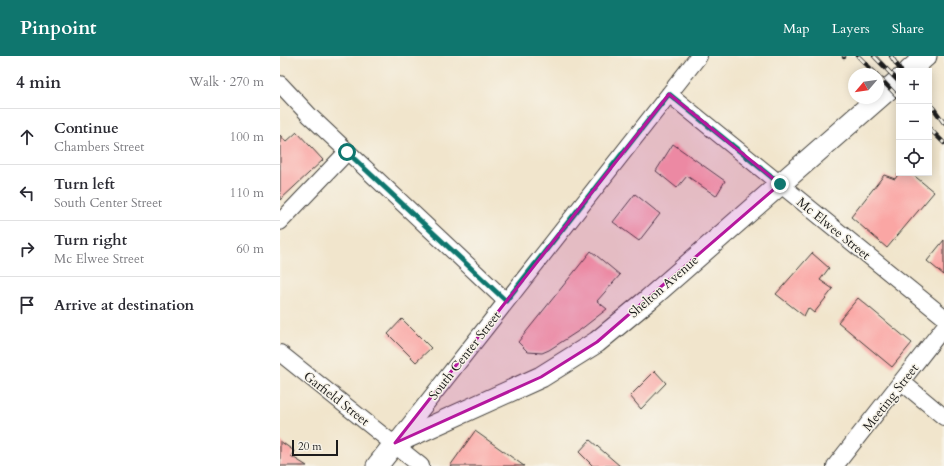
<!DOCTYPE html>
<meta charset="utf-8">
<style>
:root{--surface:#fff;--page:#f7f7f7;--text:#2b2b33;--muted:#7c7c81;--line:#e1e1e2;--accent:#0f766e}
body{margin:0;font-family:Cardo,serif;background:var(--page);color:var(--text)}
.controls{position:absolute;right:12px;top:12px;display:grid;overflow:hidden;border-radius:0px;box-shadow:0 2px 10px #0003}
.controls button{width:36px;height:36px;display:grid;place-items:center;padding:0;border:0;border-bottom:1px solid var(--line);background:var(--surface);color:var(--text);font:20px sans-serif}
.compass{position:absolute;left:568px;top:12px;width:36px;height:36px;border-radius:50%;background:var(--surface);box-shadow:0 2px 10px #0003;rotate:241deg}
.scale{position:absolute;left:12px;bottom:10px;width:46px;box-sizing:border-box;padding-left:4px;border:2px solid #1c1c1c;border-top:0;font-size:11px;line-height:14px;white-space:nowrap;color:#1c1c1c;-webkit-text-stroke:3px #f7f3e8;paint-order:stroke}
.stop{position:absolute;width:12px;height:12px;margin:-9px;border:3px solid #0f766e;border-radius:50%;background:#fff}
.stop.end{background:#0f766e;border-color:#fff;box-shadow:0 1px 4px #0008}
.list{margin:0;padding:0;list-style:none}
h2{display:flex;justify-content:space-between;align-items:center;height:52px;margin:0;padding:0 16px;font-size:17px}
h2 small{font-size:13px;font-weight:400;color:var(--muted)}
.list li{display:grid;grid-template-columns:26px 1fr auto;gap:12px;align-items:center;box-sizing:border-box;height:56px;padding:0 16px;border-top:1px solid var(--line)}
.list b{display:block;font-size:15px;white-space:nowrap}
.list p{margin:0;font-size:13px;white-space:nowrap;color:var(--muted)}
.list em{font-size:13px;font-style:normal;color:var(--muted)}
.icon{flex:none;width:22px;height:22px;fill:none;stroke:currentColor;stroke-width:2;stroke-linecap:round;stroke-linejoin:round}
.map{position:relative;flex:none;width:664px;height:410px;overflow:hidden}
header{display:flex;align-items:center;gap:24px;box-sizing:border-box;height:56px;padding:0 20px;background:var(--accent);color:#fff}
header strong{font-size:19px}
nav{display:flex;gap:22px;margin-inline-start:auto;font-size:14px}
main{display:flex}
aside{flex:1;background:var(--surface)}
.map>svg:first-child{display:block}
.building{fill:#faa6a4}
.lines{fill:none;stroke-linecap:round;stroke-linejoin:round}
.minor-casing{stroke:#3c3a36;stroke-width:18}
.major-casing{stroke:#3c3a36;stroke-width:23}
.minor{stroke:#fff;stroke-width:16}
.major{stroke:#fff;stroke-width:21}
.rail-casing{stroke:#1c1c1c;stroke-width:4.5}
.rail{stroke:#f7f3e8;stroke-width:3;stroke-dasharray:9;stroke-linecap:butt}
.route{stroke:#0f766e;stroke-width:5}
.marked{fill:#b5179e;fill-opacity:0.2;stroke:#b5179e;stroke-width:3;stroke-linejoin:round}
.labels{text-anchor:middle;stroke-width:3;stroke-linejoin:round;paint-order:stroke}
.street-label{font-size:13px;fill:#1c1c1c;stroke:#f7f3e8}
</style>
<header>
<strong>Pinpoint</strong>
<nav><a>Map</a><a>Layers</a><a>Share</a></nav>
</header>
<main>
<aside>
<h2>4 min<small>Walk · 270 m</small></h2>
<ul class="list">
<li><svg class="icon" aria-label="ahead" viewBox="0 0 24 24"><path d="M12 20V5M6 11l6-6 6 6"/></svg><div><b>Continue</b><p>Chambers Street</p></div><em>100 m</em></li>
<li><svg class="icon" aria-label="left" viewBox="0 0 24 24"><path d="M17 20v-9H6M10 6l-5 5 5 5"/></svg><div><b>Turn left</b><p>South Center Street</p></div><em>110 m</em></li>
<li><svg class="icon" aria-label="right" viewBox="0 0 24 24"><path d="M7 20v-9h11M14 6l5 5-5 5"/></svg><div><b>Turn right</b><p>Mc Elwee Street</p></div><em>60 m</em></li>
<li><svg class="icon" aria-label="arrive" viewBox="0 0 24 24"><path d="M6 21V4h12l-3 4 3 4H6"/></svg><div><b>Arrive at destination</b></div></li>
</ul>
</aside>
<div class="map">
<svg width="664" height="410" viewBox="0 0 664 410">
<rect width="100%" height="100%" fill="#f7f3e8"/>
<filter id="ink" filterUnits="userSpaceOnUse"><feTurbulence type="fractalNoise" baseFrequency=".025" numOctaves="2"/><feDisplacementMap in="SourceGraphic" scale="8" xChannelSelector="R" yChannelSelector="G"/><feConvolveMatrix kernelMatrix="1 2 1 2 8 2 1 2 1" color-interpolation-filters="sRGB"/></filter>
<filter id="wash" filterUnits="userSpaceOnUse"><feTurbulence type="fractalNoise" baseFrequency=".012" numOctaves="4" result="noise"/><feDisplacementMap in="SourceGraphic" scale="16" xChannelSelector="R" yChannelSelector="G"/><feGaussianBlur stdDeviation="0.9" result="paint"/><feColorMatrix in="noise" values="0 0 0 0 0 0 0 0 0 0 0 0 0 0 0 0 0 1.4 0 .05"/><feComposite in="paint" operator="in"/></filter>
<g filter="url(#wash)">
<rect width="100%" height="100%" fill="#f1e5cc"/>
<g id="blocks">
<path class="building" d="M17,76L43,104L0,144V79L6,86Z
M393,88L445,125L436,140L407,120L397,132L376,115Z
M619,117H631L654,136L607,192L571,161L604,119L615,123Z
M355,138L380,158L359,185L333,166Z
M664,184V219L647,205Z
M311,195L340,219L317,245L327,253L300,274L269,294L262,297L248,296L238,286Z
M532,197L549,212L540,224L553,233L534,257L528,252L524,260L496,238Z
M578,242L632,287L612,311L558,266Z
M122,263L151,292L136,306L108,278Z
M375,315L386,327L361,353L350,340Z
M195,375L219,392L244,410H170Z
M310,384L340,410H313L299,396Z
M0,385L14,395L11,400L27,410H0Z"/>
</g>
</g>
<g filter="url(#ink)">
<use href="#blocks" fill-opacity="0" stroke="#3c3a36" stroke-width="1"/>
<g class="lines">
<g class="minor-casing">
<path id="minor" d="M0,28L30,60L226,245
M389,38L664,261
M0,166L67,96
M0,297L141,410
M622,326L664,361
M116,386L419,0
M555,410L664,271"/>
</g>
<g class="major-casing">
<path id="major" d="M629,15L646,0
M97,410L115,387L261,321L317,286L368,244L619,24"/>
</g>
<use href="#minor" class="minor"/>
<use href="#major" class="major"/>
<g class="rail-casing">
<path id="rail" d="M564,0V1
M578,0L596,18
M594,0L619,26
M611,0L621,15
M598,20L619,42
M649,46L664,67
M649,72L664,87"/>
</g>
<use href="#rail" class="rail"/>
</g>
</g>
<g class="lines" filter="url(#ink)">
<path class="route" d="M67,96L226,245L389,38L500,128"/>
</g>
<path class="marked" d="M389,38L500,128L317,286L261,321L115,387Z"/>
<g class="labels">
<g class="street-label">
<text transform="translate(554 172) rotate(39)" y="5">Mc Elwee Street</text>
<text transform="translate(383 230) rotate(-41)" y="5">Shelton Avenue</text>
<text transform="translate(184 299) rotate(-52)" y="5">South Center Street</text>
<text transform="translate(610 341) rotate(-52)" y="5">Meeting Street</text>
<text transform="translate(57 342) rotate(38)" y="5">Garfield Street</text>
</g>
</g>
</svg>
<div class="controls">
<button>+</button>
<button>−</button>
<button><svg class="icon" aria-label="locate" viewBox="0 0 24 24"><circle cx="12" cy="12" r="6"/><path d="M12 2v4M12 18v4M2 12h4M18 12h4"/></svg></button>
</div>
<svg class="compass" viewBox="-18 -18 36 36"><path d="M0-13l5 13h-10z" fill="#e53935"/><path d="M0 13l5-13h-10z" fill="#7c7c81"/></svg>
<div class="scale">20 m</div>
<div class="stop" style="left:67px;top:96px"></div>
<div class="stop end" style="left:500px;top:128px"></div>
</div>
</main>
